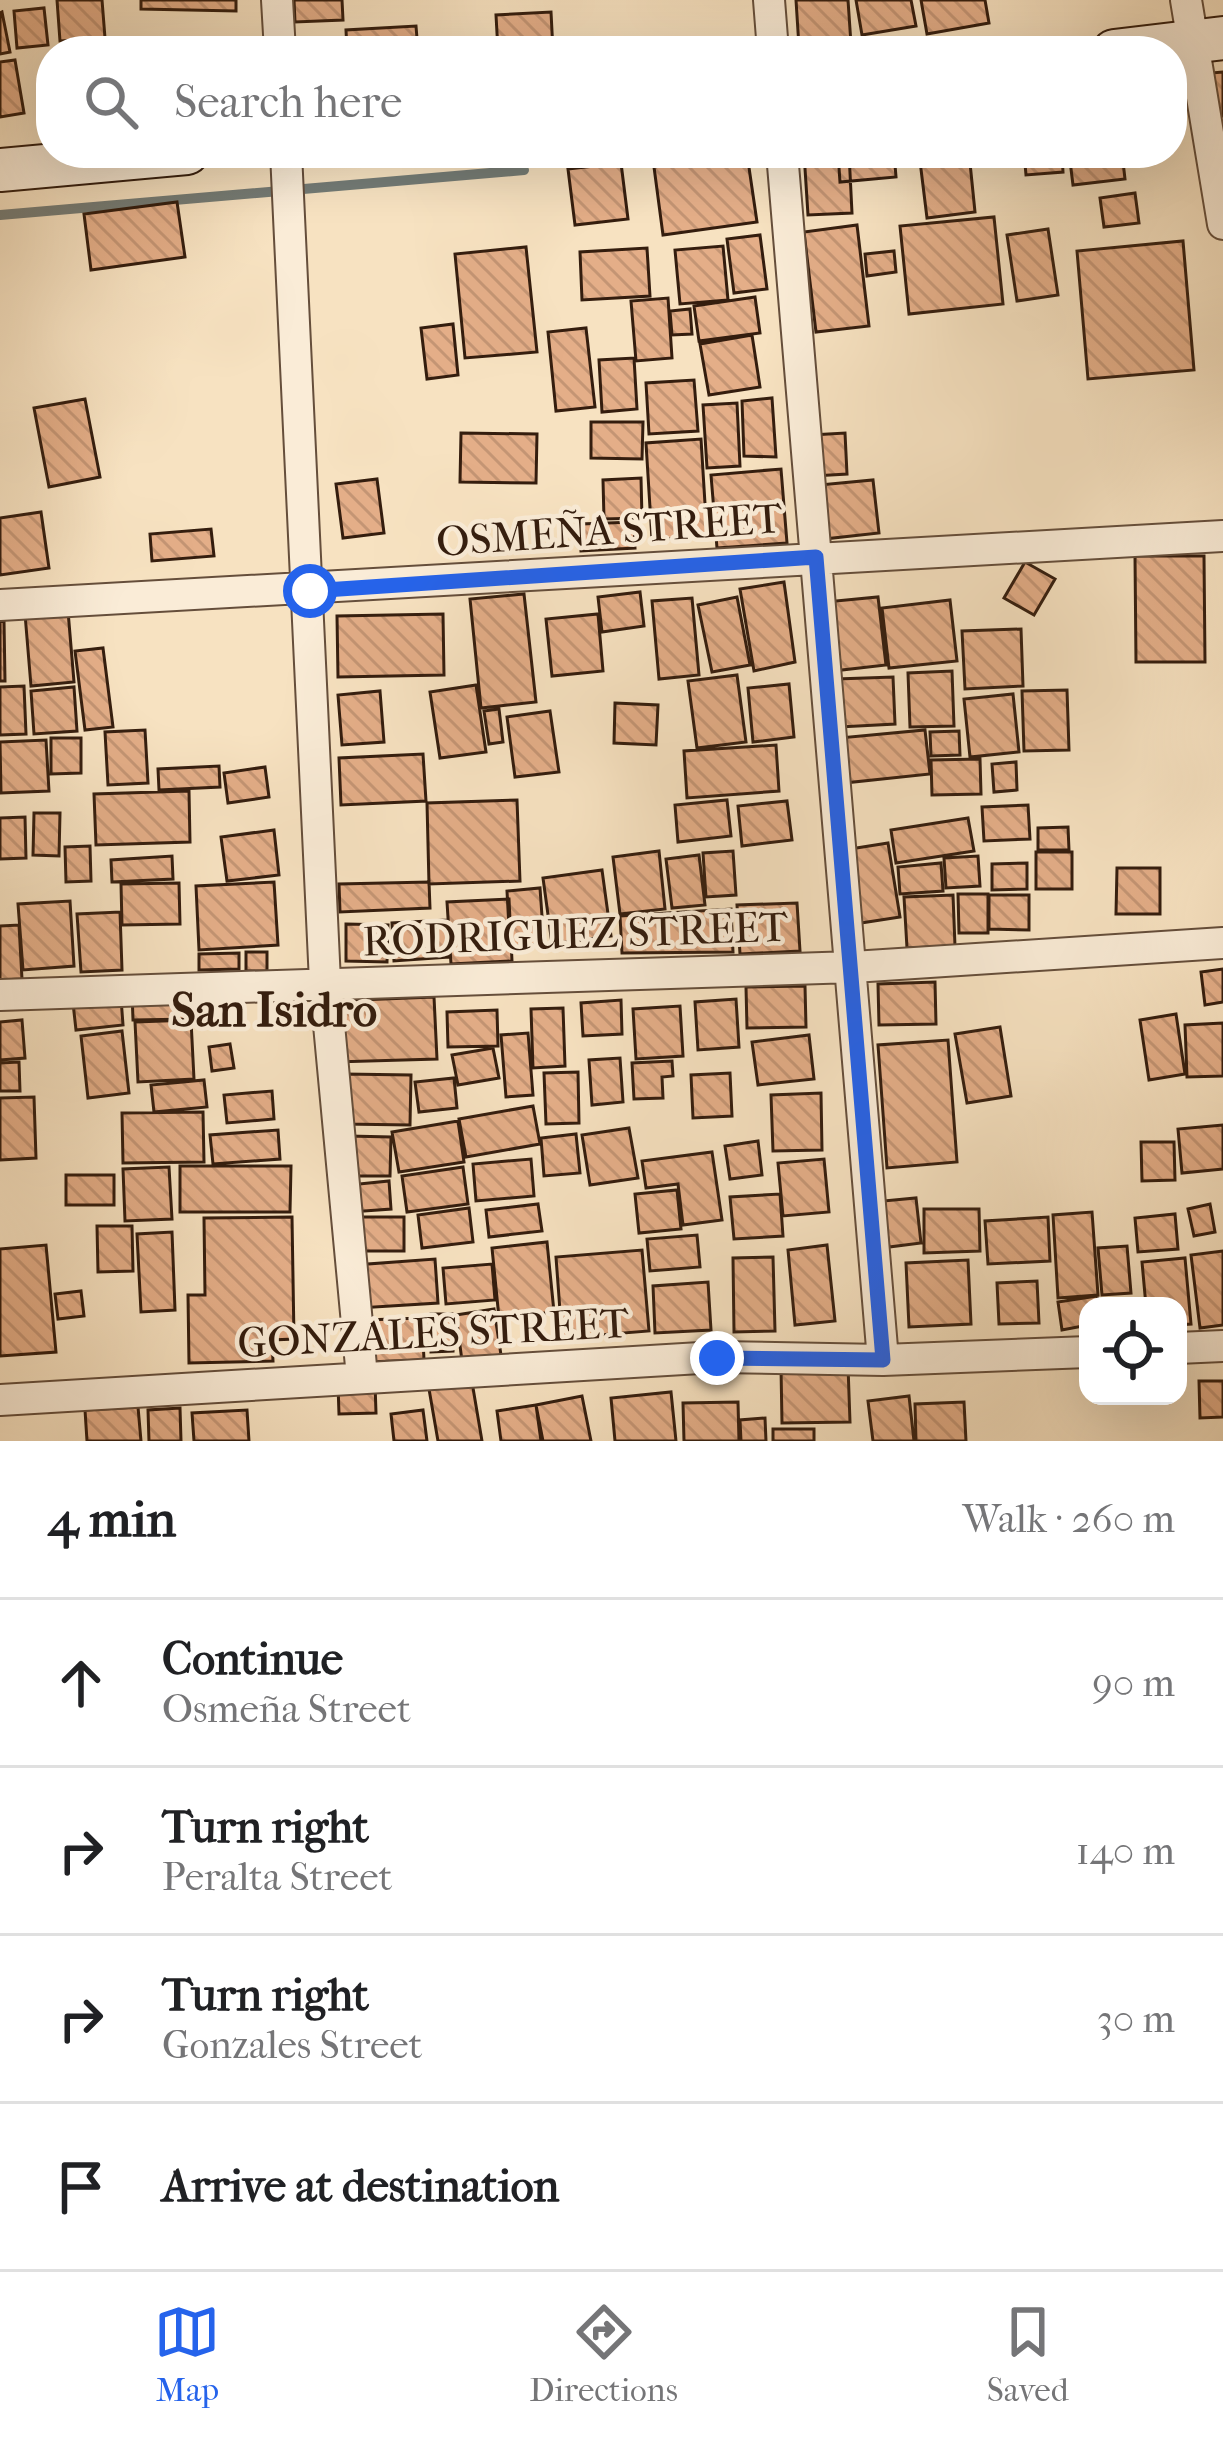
<!DOCTYPE html>
<meta charset="utf-8">
<style>
:root{--surface:#fff;--page:#f6f6f6;--text:#202124;--muted:#757577;--line:#e0e0e0;--accent:#2563eb}
body{margin:0;font-family:"IM FELL French Canon",serif;background:var(--page);color:var(--text)}
.controls{position:absolute;right:36px;bottom:36px;display:grid;overflow:hidden;border-radius:24px;box-shadow:0 12px 48px #0002}
.controls button{width:108px;height:108px;display:grid;place-items:center;padding:0;border:0;border-bottom:3px solid var(--line);background:var(--surface);color:var(--text);font:60px sans-serif}
.stop{position:absolute;width:36px;height:36px;margin:-27px;border:9px solid #2563eb;border-radius:50%;background:#fff}
.stop.end{background:#2563eb;border-color:#fff;box-shadow:0 3px 12px #0008}
.list{margin:0;padding:0;list-style:none}
h2{display:flex;justify-content:space-between;align-items:center;height:156px;margin:0;padding:0 48px;font-size:51px}
h2 small{font-size:39px;font-weight:400;color:var(--muted)}
.list li{display:grid;grid-template-columns:78px 1fr auto;gap:36px;align-items:center;box-sizing:border-box;height:168px;padding:0 48px;border-top:3px solid var(--line)}
.list b{display:block;font-size:45px;white-space:nowrap}
.list p{margin:0;font-size:39px;white-space:nowrap;color:var(--muted)}
.list em{font-size:39px;font-style:normal;color:var(--muted)}
.icon{flex:none;width:66px;height:66px;fill:none;stroke:currentColor;stroke-width:2;stroke-linecap:round;stroke-linejoin:round}
.map{position:relative;flex:none;width:1223px;height:1441px;overflow:hidden}
.search{position:absolute;background:var(--surface);box-shadow:0 12px 48px #0002;left:36px;right:36px;top:36px;height:132px;display:flex;align-items:center;gap:30px;box-sizing:border-box;padding:0 42px;border-radius:48px;color:var(--muted);font-size:45px}
.sheet{height:828px;background:var(--surface)}
nav{display:flex;justify-content:space-around;align-items:center;box-sizing:border-box;height:168px;border-top:3px solid var(--line);background:var(--surface);font-size:33px;color:var(--muted)}
nav a{display:grid;justify-items:center;gap:6px}
nav .on{color:var(--accent)}
.map>svg:first-child{display:block}
.lines{fill:none;stroke-linecap:round;stroke-linejoin:round}
.stream{stroke:#757c76;stroke-width:10}
.building{fill:url(#building-back-hatch);stroke:#341d0e;stroke-width:3}
.minor-casing{stroke:#654e3b;stroke-width:34}
.secondary-casing{stroke:#341d0e;stroke-width:46}
.minor{stroke:#faecd7;stroke-width:30}
.secondary{stroke:#faecd7;stroke-width:42}
.route{stroke:#2563eb;stroke-width:15}
.labels{text-anchor:middle;stroke-width:9;stroke-linejoin:round;paint-order:stroke}
.street-label{font-size:42px;fill:#341d0e;stroke:#faecd7}
.quarter-label{font-size:48px;font-weight:bold;fill:#341d0e;stroke:#faecd7}
</style>
<div class="map">
<svg width="1223" height="1441" viewBox="0 0 1223 1441">
<defs>
<pattern id="building-back-hatch" width="6" height="6" patternUnits="userSpaceOnUse" patternTransform="scale(3)"><rect width="6" height="6" fill="#e4ae88"/><path d="M-1 5l2 2M0 0l6 6M5-1l2 2" fill="none" stroke="#c49574"/></pattern>
</defs>
<rect width="100%" height="100%" fill="#f7e2c1"/>
<filter id="stains"><feTurbulence type="fractalNoise" baseFrequency=".00167" numOctaves="4"/><feColorMatrix values="0 0 0 0 .2 0 0 0 0 .09 0 0 0 0 .02 0 0 0 .5 -.17"/></filter>
<radialGradient id="worn" r=".72"><stop offset=".6" stop-color="#630" stop-opacity="0"/><stop offset="1" stop-color="#630" stop-opacity=".3"/></radialGradient>
<g class="lines">
<path class="stream" d="M572,164L651,153
M0,215L524,170"/>
</g>
<path class="building" d="M57,0H102L105,38L60,41Z
M141,0H236V11L141,9Z
M294,0H342L343,20L295,22Z
M796,0H848L851,44L799,47Z
M856,0H911L916,26L862,35Z
M921,0H985L989,23L927,34Z
M44,8L48,45L17,48L14,11Z
M2,12L10,52L0,54V13Z
M551,12L553,51H498L496,15Z
M416,26L418,51H347L346,30Z
M614,38L615,51H559L558,39Z
M229,40L230,51H189L188,42Z
M15,60L24,113L0,117V62Z
M1223,72V116L1217,117L1211,73Z
M804,153H849L852,213L808,215Z
M838,153H894L896,177L840,182Z
M919,153H969L975,212L927,218Z
M1024,153H1062L1063,172L1026,175Z
M1069,153H1122L1125,179L1073,185Z
M747,154L757,222L663,235L654,167Z
M621,163L628,219L575,225L568,169Z
M1135,193L1139,223L1104,227L1100,198Z
M177,202L185,257L91,270L84,214Z
M994,217L1003,304L909,314L900,226Z
M857,225L869,326L816,332L804,232Z
M1048,229L1058,295L1017,301L1007,235Z
M760,235L767,289L734,293L727,239Z
M1183,241L1194,370L1088,379L1077,251Z
M723,246L728,300L680,304L675,250Z
M526,247L537,352L465,358L455,254Z
M647,248L650,296L582,300L580,252Z
M894,251L896,272L867,276L865,254Z
M755,297L760,333L699,341L694,306Z
M668,298L672,358L636,361L631,301Z
M690,309L692,334L672,335L670,311Z
M453,324L458,375L427,379L421,328Z
M586,328L595,407L556,411L548,332Z
M752,335L760,387L709,395L700,344Z
M634,358L637,409L602,412L599,360Z
M694,380L698,431L649,434L646,383Z
M772,398L776,457L744,456L742,401Z
M85,399L100,477L49,487L34,408Z
M737,403L740,466L707,468L703,405Z
M591,422H643L642,459L591,458Z
M461,433L537,434L536,483L460,482Z
M845,433L847,474L814,476L812,435Z
M701,439L707,536L652,540L646,443Z
M781,469L787,543L717,548L711,475Z
M641,478L642,518L604,519L603,480Z
M377,479L384,533L343,538L336,484Z
M873,480L879,533L824,539L819,485Z
M41,512L49,568L0,575V518Z
M634,522L635,548L581,551V524Z
M211,529L214,556L152,561L150,534Z
M1135,556H1204L1205,662H1136Z
M1025,562L1055,579L1034,615L1004,598Z
M784,582L795,662L754,671L740,589Z
M640,592L644,626L602,632L598,597Z
M524,594L536,702L481,708L470,599Z
M737,597L750,665L712,672L698,605Z
M878,597L886,665L833,671L825,602Z
M692,598L699,675L659,679L652,601Z
M950,600L957,661L889,668L882,608Z
M68,611L74,682L31,686L25,614Z
M443,614L444,675L338,677L337,616Z
M598,614L603,671L552,676L546,619Z
M4,621L5,681H0V622Z
M1021,629L1023,686L965,689L962,631Z
M103,648L113,727L85,730L75,651Z
M952,671L954,726L910,727L908,673Z
M737,675L746,742L697,748L688,681Z
M893,677L895,724L840,727L837,679Z
M789,684L794,737L753,742L748,688Z
M476,685L486,752L440,758L430,692Z
M24,686L26,734L0,735V687Z
M74,687L77,731L34,734L31,691Z
M1067,690L1069,750L1024,751L1022,691Z
M380,691L384,742L342,745L338,695Z
M1013,694L1019,752L970,757L964,699Z
M615,703L658,705L656,745L614,743Z
M499,709L503,742L489,744L484,711Z
M550,711L559,772L515,777L507,717Z
M145,730L148,783L108,785L105,732Z
M925,730L930,774L844,783L839,738Z
M959,731L960,755L931,756L930,732Z
M51,738H81V773L51,774Z
M46,740L49,791L1,793L0,742Z
M776,745L779,791L687,798L684,751Z
M423,754L426,801L341,805L339,758Z
M980,759L981,794L932,795L931,760Z
M1016,762L1017,790L994,792L992,764Z
M219,766L220,787L159,790L158,769Z
M265,767L269,797L228,803L224,773Z
M189,791L190,842L96,845L94,794Z
M517,800L520,881L429,884L427,803Z
M727,800L731,836L678,842L675,805Z
M787,801L792,840L742,846L738,806Z
M1028,805L1030,839L984,841L982,807Z
M34,813H60L59,856L33,855Z
M25,817L26,858L0,859V818Z
M968,818L974,851L896,863L891,830Z
M1068,827L1069,850H1038V828Z
M274,830L279,875L227,881L221,837Z
M888,843L900,917L861,923L850,849Z
M90,846L91,881L66,882L65,847Z
M659,851L665,909L620,914L613,857Z
M733,851L736,895L706,897L703,853Z
M1036,852H1072V889H1036Z
M699,855L705,905L672,908L666,859Z
M172,856L173,879L112,882L111,860Z
M978,856L980,886L946,888L944,858Z
M941,863L943,891L900,894L898,867Z
M1027,863V889L992,890V864Z
M1117,868H1160V914H1116Z
M602,870L611,936L552,944L543,878Z
M274,882L278,945L199,950L196,886Z
M429,882L430,908L340,912L339,884Z
M179,883L180,924L122,925L121,884Z
M540,888L544,944L510,946L507,891Z
M958,894H988V933H959Z
M953,895L955,946L907,948L904,897Z
M989,895H1029V930L989,929Z
M509,899L512,961L451,964L447,902Z
M70,901L74,966L23,970L18,904Z
M797,903L800,951L740,954L737,905Z
M731,909L733,952L622,953L620,916Z
M120,912L122,970L81,972L77,914Z
M446,920L448,957L394,961L392,923Z
M346,924L388,925L387,962L346,961Z
M19,925L22,979L0,980V926Z
M246,952H267V971H246Z
M239,953V969L199,970V954Z
M1223,969V1002L1205,1005L1201,972Z
M935,982L936,1024L879,1025L878,984Z
M805,986L806,1027L747,1028L746,987Z
M190,991L191,1019L133,1020L132,992Z
M434,997L437,1059L335,1062L333,1001Z
M121,998L123,1025L76,1030L73,1003Z
M736,999L739,1047L698,1050L695,1002Z
M621,1000L622,1034L583,1036L581,1003Z
M680,1006L683,1056L636,1059L633,1009Z
M563,1008L565,1066L533,1068L531,1009Z
M497,1010L498,1046L448,1047L447,1012Z
M1176,1014L1185,1074L1149,1080L1140,1020Z
M22,1020L25,1058L0,1060V1022Z
M191,1020L194,1079L138,1082L135,1022Z
M1223,1023V1076L1187,1077L1185,1025Z
M1000,1027L1011,1096L967,1103L955,1034Z
M122,1031L129,1093L88,1098L81,1036Z
M528,1033L533,1095L506,1097L501,1035Z
M809,1035L814,1079L758,1085L752,1042Z
M948,1040L957,1162L887,1168L878,1045Z
M230,1044L234,1068L212,1071L209,1047Z
M493,1048L499,1078L458,1085L452,1055Z
M620,1058L623,1102L592,1105L589,1060Z
M672,1061L673,1076L662,1077L663,1098L634,1099L632,1063Z
M19,1062L20,1091H0V1063Z
M578,1072L579,1123L546,1124L544,1073Z
M730,1073L732,1116L693,1118L691,1075Z
M344,1074L411,1075L410,1125L343,1124Z
M454,1078L457,1108L419,1112L415,1082Z
M204,1080L207,1107L154,1112L151,1085Z
M272,1091L274,1119L227,1123L224,1095Z
M821,1093L822,1150L773,1151L771,1095Z
M34,1097L36,1158L0,1160V1098Z
M533,1106L540,1144L466,1157L459,1119Z
M203,1112L204,1162L123,1163L122,1113Z
M458,1121L464,1162L399,1172L392,1132Z
M1223,1125V1169L1182,1173L1178,1129Z
M629,1128L638,1178L590,1185L582,1135Z
M278,1130L280,1159L213,1164L210,1135Z
M576,1134L580,1173L544,1176L541,1138Z
M348,1136L391,1137L390,1176H348Z
M758,1141L762,1175L730,1179L725,1146Z
M1141,1142H1174L1175,1180L1142,1181Z
M712,1152L722,1220L683,1225L678,1184L646,1188L642,1161Z
M531,1159L534,1196L476,1201L473,1164Z
M824,1159L829,1212L783,1216L778,1163Z
M180,1166H291L290,1212H180Z
M169,1167L172,1219L125,1221L123,1169Z
M463,1167L468,1204L407,1212L402,1176Z
M66,1175H114V1205H66Z
M389,1181L391,1209L351,1212L349,1185Z
M677,1190L681,1229L639,1233L635,1194Z
M780,1194L783,1236L734,1239L730,1197Z
M916,1198L921,1243L889,1247L883,1201Z
M538,1204L542,1231L489,1237L486,1210Z
M1210,1204L1215,1232L1194,1236L1188,1209Z
M469,1208L473,1242L422,1248L418,1215Z
M924,1209H979L980,1251L924,1253Z
M1092,1212L1098,1295L1058,1298L1053,1215Z
M1175,1214L1178,1249L1138,1252L1135,1218Z
M292,1217L294,1339L272,1340L273,1361L189,1363L188,1295H205L204,1218Z
M356,1217H404V1251H356Z
M1048,1217L1050,1261L988,1264L985,1221Z
M97,1226H132L133,1271L98,1272Z
M172,1232L175,1310L141,1312L137,1234Z
M697,1235L700,1267L650,1271L647,1239Z
M547,1242L554,1312L499,1318L492,1248Z
M46,1245L56,1352L0,1356V1249Z
M827,1245L835,1321L795,1325L788,1250Z
M1127,1246L1131,1293L1102,1295L1098,1248Z
M642,1250L649,1331L562,1338L556,1257Z
M1223,1251V1325L1200,1328L1191,1255Z
M773,1257L775,1331L734,1332L733,1258Z
M1185,1258L1191,1324L1178,1325V1306H1146L1142,1262Z
M435,1259L438,1303L359,1308L355,1265Z
M968,1260L971,1324L909,1327L906,1263Z
M492,1264L495,1300L446,1304L443,1268Z
M1037,1281L1039,1323L999,1324L997,1283Z
M708,1282L711,1330L655,1333L653,1286Z
M81,1291L84,1316L58,1319L55,1294Z
M1097,1296L1099,1306H1088V1325L1062,1330L1058,1302Z
M494,1309L501,1355L462,1361L456,1315Z
M431,1314H452L453,1351L431,1352Z
M422,1318L424,1360L366,1362L365,1320Z
M848,1366L850,1422L782,1423L781,1368Z
M1199,1381H1223V1417L1200,1418Z
M472,1382L482,1441H438L429,1389Z
M375,1383L376,1413L339,1414L338,1385Z
M671,1392L676,1441H615L611,1398Z
M582,1396L591,1441H543L536,1405Z
M909,1396L914,1441H873L868,1401Z
M738,1402L739,1441H684L683,1403Z
M964,1402L966,1441H916L915,1404Z
M536,1405L541,1441H501L497,1411Z
M138,1407L141,1441H87L85,1410Z
M180,1408L181,1441H149L148,1410Z
M247,1410L249,1441H194L192,1413Z
M423,1410L427,1441H394L391,1414Z
M765,1418L766,1441H741L740,1420Z
M773,1429H814V1441H773Z"/>
<g class="lines">
<g class="minor-casing">
<path id="minor" d="M277,0L280,51
M769,0L773,51
M1186,0L1223,224
M286,153L325,982L362,1377
M782,153L883,1360
M0,605L1223,536
M0,995L853,967L1223,943
M1178,1348L1223,1346
M0,1400L717,1357L883,1360L1088,1352"/>
</g>
<g class="secondary-casing">
<path id="secondary" d="M1114,51L1223,38
M0,170L187,153"/>
</g>
<use href="#minor" class="minor"/>
<use href="#secondary" class="secondary"/>
</g>
<g class="lines">
<path class="route" d="M310,591L816,557L883,1360L717,1358"/>
</g>
<g class="labels">
<g class="street-label">
<text transform="translate(609 529) rotate(-4)" y="15">OSMEÑA STREET</text>
<text transform="translate(575 933) rotate(-2)" y="15">RODRIGUEZ STREET</text>
<text transform="translate(433 1332) rotate(-3)" y="15">GONZALES STREET</text>
</g>
<g class="quarter-label">
<text x="274" y="1026">San Isidro</text>
</g>
</g>
<rect width="100%" height="100%" filter="url(#stains)"/>
<rect width="100%" height="100%" fill="url(#worn)"/>
</svg>
<div class="controls">
<button><svg class="icon" aria-label="locate" viewBox="0 0 24 24"><circle cx="12" cy="12" r="6"/><path d="M12 2v4M12 18v4M2 12h4M18 12h4"/></svg></button>
</div>
<div class="stop" style="left:310px;top:591px"></div>
<div class="stop end" style="left:717px;top:1358px"></div>
<div class="search"><svg class="icon" aria-label="search" viewBox="0 0 24 24"><circle cx="10" cy="10" r="6"/><path d="M15 15l6 6"/></svg>Search here</div>
</div>
<section class="sheet">
<h2>4 min<small>Walk · 260 m</small></h2>
<ul class="list">
<li><svg class="icon" aria-label="ahead" viewBox="0 0 24 24"><path d="M12 20V5M6 11l6-6 6 6"/></svg><div><b>Continue</b><p>Osmeña Street</p></div><em>90 m</em></li>
<li><svg class="icon" aria-label="right" viewBox="0 0 24 24"><path d="M7 20v-9h11M14 6l5 5-5 5"/></svg><div><b>Turn right</b><p>Peralta Street</p></div><em>140 m</em></li>
<li><svg class="icon" aria-label="right" viewBox="0 0 24 24"><path d="M7 20v-9h11M14 6l5 5-5 5"/></svg><div><b>Turn right</b><p>Gonzales Street</p></div><em>30 m</em></li>
<li><svg class="icon" aria-label="arrive" viewBox="0 0 24 24"><path d="M6 21V4h12l-3 4 3 4H6"/></svg><div><b>Arrive at destination</b></div></li>
</ul>
</section>
<nav>
<a class="on"><svg class="icon" aria-label="map" viewBox="0 0 24 24"><path d="M3 6l6-2 6 2 6-2v14l-6 2-6-2-6 2zM9 4v14M15 6v14"/></svg>Map</a>
<a><svg class="icon" aria-label="directions" viewBox="0 0 24 24"><path d="M12 3l9 9-9 9-9-9zM9 14v-3h6M13 9l2 2-2 2"/></svg>Directions</a>
<a><svg class="icon" aria-label="saved" viewBox="0 0 24 24"><path d="M7 4h10v16l-5-4-5 4z"/></svg>Saved</a>
</nav>
